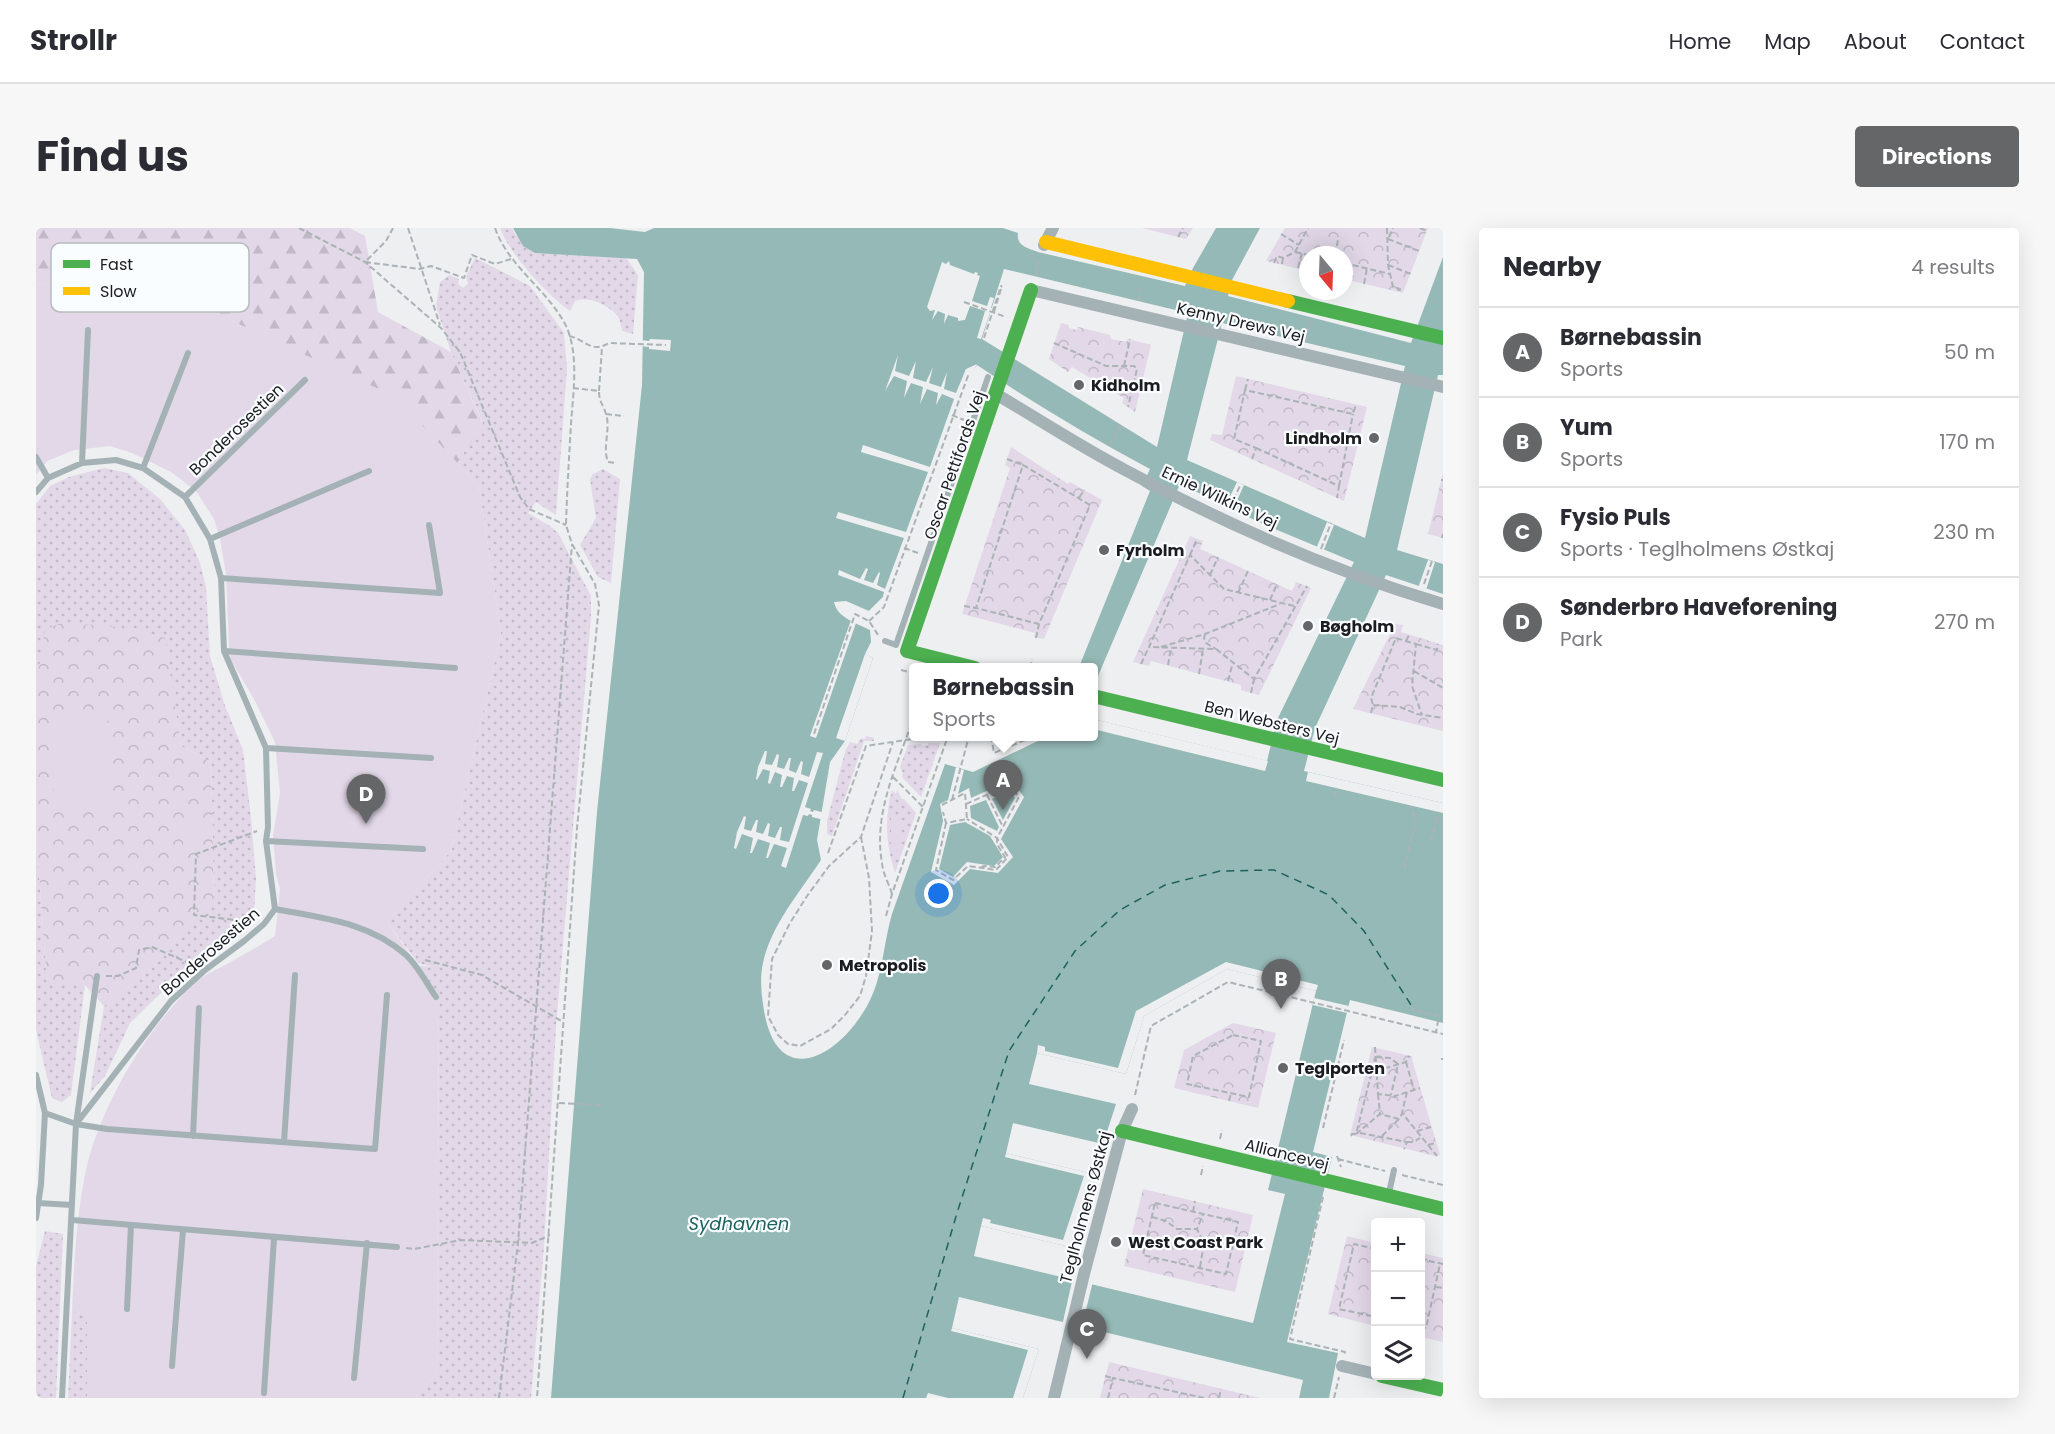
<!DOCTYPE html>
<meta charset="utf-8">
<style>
:root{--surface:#fff;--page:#f7f7f7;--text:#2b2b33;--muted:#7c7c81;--line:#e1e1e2;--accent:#656667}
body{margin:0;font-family:Poppins,sans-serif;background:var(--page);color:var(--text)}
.controls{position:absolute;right:18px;bottom:18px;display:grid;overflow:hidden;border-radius:6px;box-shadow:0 6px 24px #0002}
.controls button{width:54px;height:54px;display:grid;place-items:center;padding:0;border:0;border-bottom:2px solid var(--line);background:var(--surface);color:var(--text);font:30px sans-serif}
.compass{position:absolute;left:1263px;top:18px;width:54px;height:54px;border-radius:50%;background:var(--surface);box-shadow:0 6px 24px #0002;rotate:161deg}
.you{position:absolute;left:903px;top:666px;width:21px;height:21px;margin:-15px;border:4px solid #fff;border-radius:50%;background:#1a73e8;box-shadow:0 0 0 9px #1a73e833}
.badge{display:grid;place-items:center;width:39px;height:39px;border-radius:50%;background:var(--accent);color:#fff;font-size:20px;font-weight:700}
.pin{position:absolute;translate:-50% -50px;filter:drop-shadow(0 2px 3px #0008)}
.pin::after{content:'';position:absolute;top:32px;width:21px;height:18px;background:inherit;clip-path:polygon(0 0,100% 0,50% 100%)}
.popup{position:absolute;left:873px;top:435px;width:189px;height:78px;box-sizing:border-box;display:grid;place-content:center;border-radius:6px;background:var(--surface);filter:drop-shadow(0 2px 4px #0005);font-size:20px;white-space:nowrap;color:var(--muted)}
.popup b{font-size:22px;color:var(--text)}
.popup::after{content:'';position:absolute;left:50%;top:100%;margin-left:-12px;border:12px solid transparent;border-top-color:var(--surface)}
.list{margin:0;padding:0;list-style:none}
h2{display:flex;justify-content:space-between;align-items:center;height:78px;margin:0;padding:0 24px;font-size:26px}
h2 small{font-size:20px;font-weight:400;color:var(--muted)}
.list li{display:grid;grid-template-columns:39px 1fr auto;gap:18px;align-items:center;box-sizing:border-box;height:90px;padding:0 24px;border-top:2px solid var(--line)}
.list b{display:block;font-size:22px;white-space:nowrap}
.list p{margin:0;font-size:20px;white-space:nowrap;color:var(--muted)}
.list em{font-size:20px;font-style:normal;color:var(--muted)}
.icon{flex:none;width:33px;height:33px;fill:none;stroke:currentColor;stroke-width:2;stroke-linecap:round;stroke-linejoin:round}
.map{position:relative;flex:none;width:1407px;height:1170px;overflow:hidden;border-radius:6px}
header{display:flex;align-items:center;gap:36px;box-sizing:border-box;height:84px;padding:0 30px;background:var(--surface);border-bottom:2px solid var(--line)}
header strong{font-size:28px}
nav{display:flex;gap:33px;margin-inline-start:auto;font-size:21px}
.intro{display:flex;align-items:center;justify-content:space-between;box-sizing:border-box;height:144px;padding:0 36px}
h1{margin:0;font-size:42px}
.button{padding:15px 27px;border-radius:6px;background:var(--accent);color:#fff;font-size:21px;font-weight:700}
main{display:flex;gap:36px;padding:0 36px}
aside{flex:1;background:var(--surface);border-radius:6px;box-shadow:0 6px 24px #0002}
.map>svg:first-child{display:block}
.grass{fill:url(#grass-dots);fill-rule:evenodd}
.forest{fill:url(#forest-firs)}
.park{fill:url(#park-crowns)}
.garden{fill:#e2d8e8}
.water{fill:#95b9b6;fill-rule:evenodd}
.pier{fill:#eeeff1;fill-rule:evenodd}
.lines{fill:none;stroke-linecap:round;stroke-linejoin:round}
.ferry{stroke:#1e625e;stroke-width:1.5;stroke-dasharray:8 6;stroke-linecap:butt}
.path{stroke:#abb3b6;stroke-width:2;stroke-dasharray:6 3;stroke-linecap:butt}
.lane{stroke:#a4b2b6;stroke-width:6}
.street{stroke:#a4b2b6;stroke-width:12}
.fast{stroke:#4caf50;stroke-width:14}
.slow{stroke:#ffc107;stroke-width:14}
.poi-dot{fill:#656667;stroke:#fafdff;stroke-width:2}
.labels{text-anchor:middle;stroke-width:4.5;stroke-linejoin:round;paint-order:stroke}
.street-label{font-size:16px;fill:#1b1c1d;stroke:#fafdff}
.poi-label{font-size:16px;font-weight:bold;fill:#1b1c1d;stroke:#fafdff;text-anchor:start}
.water-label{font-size:18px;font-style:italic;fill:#1e625e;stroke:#fafdff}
.key{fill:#fafdff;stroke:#b7babb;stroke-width:1.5}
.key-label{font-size:16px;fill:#1b1c1d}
</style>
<header>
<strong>Strollr</strong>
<nav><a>Home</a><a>Map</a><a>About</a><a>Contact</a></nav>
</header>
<div class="intro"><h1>Find us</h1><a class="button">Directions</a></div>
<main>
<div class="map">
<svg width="1407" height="1170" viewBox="0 0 1407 1170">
<defs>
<pattern id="grass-dots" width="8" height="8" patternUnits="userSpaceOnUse" patternTransform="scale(1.5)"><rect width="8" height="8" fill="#e2d8e8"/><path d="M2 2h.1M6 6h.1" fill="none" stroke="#c1b9c7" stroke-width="1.8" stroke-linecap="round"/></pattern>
<pattern id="forest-firs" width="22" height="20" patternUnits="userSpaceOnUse" patternTransform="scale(1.5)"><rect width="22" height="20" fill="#e2d8e8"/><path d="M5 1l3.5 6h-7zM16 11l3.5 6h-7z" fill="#c1b9c7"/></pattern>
<pattern id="park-crowns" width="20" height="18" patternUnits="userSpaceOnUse" patternTransform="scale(1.5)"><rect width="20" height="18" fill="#e2d8e8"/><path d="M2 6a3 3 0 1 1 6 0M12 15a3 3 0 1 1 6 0" fill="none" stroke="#c1b9c7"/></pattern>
</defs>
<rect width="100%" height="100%" fill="#eeeff1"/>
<path class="grass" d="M464,0H476L479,6L499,25L590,30L602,47L597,106L586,103C585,97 584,90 579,85C569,76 553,68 539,73L534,83C512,68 473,25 464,0Z
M439,30L494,58L528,105L531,141L520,287L500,274L492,285L514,298L522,305L555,368V388L520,799L508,1018L495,1170H379L401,1145L403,768L381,737L396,739L382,735L351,694L415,623L465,406L443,258L421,235L447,195L415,124L400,78L404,54L413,47L423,51L422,56L427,60L432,56L430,49Z
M68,240L92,245L124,271L149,302L164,335L170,359L174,428L188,475L207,522L215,590L220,650L218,684L199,708L132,758L94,795L69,848L54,865L68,778L116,740L150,699L178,669L175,534L145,518L128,410L0,458V276L14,258L33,249Z
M567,241L584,251L575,355L562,349L544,317L560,290L554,251L557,246Z
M830,508L838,510V513H828L796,608L791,606V593L809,524L814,514L821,516L825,510L829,511Z
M892,515H904L885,569L866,549L867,545L864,539L872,517L885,516L886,518L892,517Z
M856,562L860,566L861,562L866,571H868L880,585L859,645C850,616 848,591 856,562ZM855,589L864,590L863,622H855Z
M0,604L11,756L49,757L35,867L26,874L16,870L0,802Z
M9,1003L27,1006L20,1170H0V1038Z
M36,1084H51V1170H32Z"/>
<path class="forest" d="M0,0H314L329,8L342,84L415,124L447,196L421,235L359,169L86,42L0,57Z"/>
<path class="park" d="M1106,0H1157L1150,11Z
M1249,0H1392L1367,65L1308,51V27H1272V43L1230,33Z
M1025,95L1033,97V100L1041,102L1042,99L1074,107L1075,111L1090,114L1092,111L1115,117L1099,184L1086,175L1088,170L1036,139L1032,144L1013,131Z
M1200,148L1331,179L1308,273L1174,212L1176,206L1186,207Z
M975,219L1032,256L1034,254L1066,272L1008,411L998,409L999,405L926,386L974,240L969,237Z
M1407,245V310L1392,306Z
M1154,308L1167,313L1164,321L1256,363L1260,354L1275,360L1223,467L1205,462V457L1115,433L1113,438L1097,434Z
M26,395L98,400L129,410L145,518L175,534L178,670L150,699L116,740L68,778L49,757H11L0,604V459L9,401Z
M1359,396L1367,397L1365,404L1407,417V503L1317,481Z
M1197,795L1240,805L1222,880L1138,860L1148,822Z
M1336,819L1375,828L1404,927L1399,928L1314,907Z
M1107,961L1217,987L1199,1064L1088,1038Z
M1311,1008L1339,1015V1098L1292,1086Z
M1385,1025L1407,1030V1114L1385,1109Z
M1073,1134L1224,1170H1064Z"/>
<path class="garden" d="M86,42L360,169L443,258L465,406L415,623L351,694L403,768L401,1145L379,1170H51V1085L36,1084C38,1038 40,992 49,947C62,881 112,796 163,752C171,745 182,741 191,736C207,727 223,718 239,708L244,661L240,646L237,607L244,565L239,514L218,471L195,432L193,419L190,346L184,311L178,291L160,263L135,244L96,225L74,218L38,222L11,233L0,247V57Z
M71,484L77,579L19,583L13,488Z
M149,587L164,588L163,620H147Z
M855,589H864V622H855Z"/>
<path class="water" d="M477,0H574L609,4L618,0H967L982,5C980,18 992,20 1002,24L1149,58L1157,40L1180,0H1224L1196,52L1192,68L1375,115L1407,29V147H1402L1361,322L1407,336V366L1350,347L1279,500L1268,543L1407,575V795L1314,772L1277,924L1296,929L1251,1114L1302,1125L1293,1170H1263L1267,1152L923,1069L916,1100L1003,1121L987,1170H912L892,1165L890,1170H515L561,584L606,157L608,44L601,31L499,25L487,18ZM968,41L1152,85L1121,219L946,111ZM1186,95L1369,138L1329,310L1151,232ZM941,137C997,175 1055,209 1114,241L1106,258L1114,263L1043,439L1057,440V473L1062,448L1144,256L1227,296L1318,334L1241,492L1231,533L1057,491V508L1006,509V511L937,544L909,536L856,686C847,717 847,750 831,778C800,833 738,863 727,776C725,763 724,748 727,735C735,697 764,664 785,632L781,612L794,534L809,513L837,430L829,426L835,414L834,402C821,395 801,390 798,374L810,373L833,383L847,369L930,141L937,143ZM1191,741L1280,763L1232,962L1249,966L1217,1095L938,1028L945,998L1034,1019L1057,946L970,925L977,895L1067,916L1080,876L993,856L1001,825L1090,846L1108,788Z"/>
<path class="pier" d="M913,33L914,37L938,46L939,44L942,45L941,47L944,48L936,73L951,78L954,69L958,70L955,80L959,81L957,86L954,85L945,111L941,110L949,83L934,78L929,92L922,93V90L912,87L908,96L909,86L902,83L896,92L899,82L894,83L891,79L906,34L910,36Z
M614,111L635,112L634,123L613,121V119L604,118V112L613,113Z
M862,127L859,143L873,148L880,133L877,150L890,154L897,139L893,155L905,159L911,144L908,161L920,165L930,141L941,136L936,146L932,144L849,370L836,384L833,383L847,369L848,364L802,347L803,342L824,351L830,340L832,341L828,352L837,355L843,344L844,345L841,357L849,361L868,310L800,290L802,284L870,304L892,244L825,224L827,217L894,239L918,171L906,166L900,177L902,165L891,161L884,176L887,159L875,155L868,170L871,153L858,148L849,163Z
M1201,254L1208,257L1196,284L1188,281Z
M1291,294L1298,297L1287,324L1280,321Z
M1392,332L1399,334L1390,362L1382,360Z
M815,392L820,395L780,510L774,508Z
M829,426L837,430L809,513L800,510Z
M1057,491L1232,533L1229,543L1057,501Z
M729,523H731L729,536L736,537L741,526L743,527L741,539L748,541L753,530H755L753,542L760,545L765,533L767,534L765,546L773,549L781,524L787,525L769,579L775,581L774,583L777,584L778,582L789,585L788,592L776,589V587L773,586L772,588L767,587L750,640L745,638L751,620L738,616L732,630H730L734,615L722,611L716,625H714L717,610L706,606L700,621L698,620L701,604L708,588L710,589L708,601L715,603L720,592H722L720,604L727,606L732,595L734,596L732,608L739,610L744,599H746L744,612L753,614L772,555L763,552L758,563H756L758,550L751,548L746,559H744L746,547L739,544L734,556L732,555L734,543L727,541L721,552L720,551L722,539Z
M920,539L928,542L922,566L933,560L935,570L975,552L988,569L965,611L977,629L962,645L934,641L918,657L895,644L907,593L904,576L912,572ZM973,563L979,570L967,592L956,571ZM950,572L963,599L961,603L935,590L934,578ZM929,594L954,608L967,629L958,638L931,634L917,649L903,641L914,597Z
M1272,544L1407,575V585L1270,553Z
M1190,734L1282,757L1280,763L1191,741L1108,788L1090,846L1001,825L1002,817L1009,819V823L1082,840L1100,783Z
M1278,770L1313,778L1311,785L1277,777Z
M970,925L1057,946L1034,1019L945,998L947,990L955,992L954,995L1027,1012L1048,948L969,929Z
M1037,1049L1057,1053L1045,1103L1026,1098Z
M916,1100L1003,1121L987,1170H977L992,1122L915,1103Z"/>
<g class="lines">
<path class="ferry" d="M867,1170L921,985L973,823L1039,723L1084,682L1129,657L1184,643L1238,642L1293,667L1328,703L1375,777"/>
<path class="path" d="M263,0L329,34L405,100L424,124L484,269L493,281L530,297
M372,0L404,97
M459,0C473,40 513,62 531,100C543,129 537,166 535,196C533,230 531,263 530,297L536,316L559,356L563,377L541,600L501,1170
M1351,0L1352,37L1357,59L1364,61L1363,65
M1384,0L1391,3
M1245,6L1263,17
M1142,9L1147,0
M1353,9L1357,0
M1352,11L1383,23
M1259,24L1272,27
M1299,27L1302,12
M331,32L350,13L357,0
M329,34L384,41L395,38L428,50L436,27L459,36L475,31
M1238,35L1241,28L1247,30L1259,24L1272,0
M1308,35L1354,46
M1246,36L1247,30
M1352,37L1375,46
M1262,40L1266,25
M999,48L1004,30
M1328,56L1331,40
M1102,73L1107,55
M928,74L970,89
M958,84L965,61
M533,108C549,111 555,126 573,115L630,117
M948,110L965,58L966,59
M1269,114L1274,93
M1018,115L1070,138H1098L1101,141L1092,179
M1088,138L1094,111
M537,160L563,163C563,174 567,176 570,186C575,201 566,219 572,234L581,235
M1209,162L1212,151
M563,163L566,119
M570,186L588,188
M916,187L928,192
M1073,218L1085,197
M1220,220L1303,258L1301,270
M971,231L987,237
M1216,231L1220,220L1198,211L1209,162L1317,186L1320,176
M1405,252H1407
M1303,258L1317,186
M1043,270L1048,262
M1193,280L1205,256
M1406,310L1407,306
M868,320L882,325
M1285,321L1295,295
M1154,327L1161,311
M1174,347L1182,329
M1388,356L1396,333
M1202,365L1212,343
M1234,372L1241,356
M928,378L940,380
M1258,378L1188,361L1154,327L1113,419L1180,421L1218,451L1271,358
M833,393L848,379L933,145
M1169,406L1168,410L1170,415L1180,421
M1000,410L1003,396L1054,277L987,237L940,380L1003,396
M1370,413L1373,407
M1380,416L1401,422L1402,416
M1125,419L1169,406L1244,376
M1105,436L1113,419
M1132,437L1135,420
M994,440L996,431
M865,442L877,445
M1378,443L1407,460
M1163,446L1167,421
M1192,453L1197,434
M1215,465L1218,451
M1337,477L1364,479L1381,486L1407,490
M1335,485L1337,477L1335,470L1360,410L1380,416L1376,458L1386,487
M778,506L819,386L833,393L842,407
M955,508L958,525L999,508
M1121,523L1126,518
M1154,533L1155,525
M857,549L887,579
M951,567L967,599
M1298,569L1300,560
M916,572L933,508
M930,576L973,557L983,569L961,610V616L969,629L959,639L948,638L944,640
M906,577L929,565L931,591L910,595L907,584
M910,595L900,642L917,652L932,638L960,642L972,629L961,610L931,591
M825,609L833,650L836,703L830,748L824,768L809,787L795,801L764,818L752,816L742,807L732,788L736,731L754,695L771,668L793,638L825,609L857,514
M1395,613L1403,584
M792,625L830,518L896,508
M1368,641L1380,592L1374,578
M856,666C853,656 847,646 846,635C837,585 861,538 877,491
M850,688L856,666L912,508
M215,694L158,687L160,626L221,603
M389,732L446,747L527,794
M70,748H82L100,740L103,722L116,719L160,738
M1375,777L1377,782L1403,788L1400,804
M1197,807L1225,813L1213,869L1151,856L1157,828Z
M1339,819L1342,866L1359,868
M1340,829L1354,830L1362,836L1355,867
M1405,831H1407
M1370,834L1378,862
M1340,843L1370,834L1373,828
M1371,864L1366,885L1401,928
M1342,866L1344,886
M1099,867L1115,798L1192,754L1407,806
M1358,870L1359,868L1384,860
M1193,873L1195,865
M523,875L567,877
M1287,900L1308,812
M1381,903L1395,899
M1324,905L1371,914L1368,921
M1320,906L1344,886L1363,891L1366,886
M1315,908L1316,906H1320L1339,831
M1346,908L1363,891
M1184,911L1186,902
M1371,914H1377L1384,910
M1392,917L1400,915
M1301,928L1305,939
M1302,931L1349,943
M1165,947L1167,938
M1366,947L1407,957
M1287,969L1254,1111L1309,1124L1308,1126
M1119,975L1202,994L1190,1046L1107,1027Z
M1157,984L1159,973
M1116,989L1130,993L1141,1001H1161
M1093,1017L1109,1020
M370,1020L378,1021L425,1012L496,1015L514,1007
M1340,1021L1318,1016L1303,1081L1340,1089
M1384,1031L1407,1036
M1164,1039L1168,1016L1161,1001L1167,986
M1400,1059L1407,1060
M1384,1099L1390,1100L1404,1036
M1069,1148L1077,1150
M463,1170L482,1015L536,316
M1072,1170L1077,1150L1168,1170
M1183,1170L1185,1161
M1298,1170L1303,1149"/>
<path class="lane" d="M0,229L12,250
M46,235L52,102
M107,240L152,125
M0,264L12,250L46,235L80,232L107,240L149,269L174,311L185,350L188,423L230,520L232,599L230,613L239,681L228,696L208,713L169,742L135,773L40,896
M149,269L269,152
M174,311L333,243
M185,350L404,365L393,297
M849,413L860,417L952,149
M188,423L419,440
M230,520L395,530
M230,613L387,621
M239,681C286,690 333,694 370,727C382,738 391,756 400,769
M0,847L9,885L5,957L0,990
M9,885L40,896L71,901L339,921L351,767
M157,908L163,780
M248,914L259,747
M1353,965L1358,942
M2,975L36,977
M36,992L361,1019
M91,1081L95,997
M136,1138L147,1002
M318,1150L331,1015
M228,1165L238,1010
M26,1170L40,896L61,748"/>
<path class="street" d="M1008,17L1017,0
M995,62L1407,159
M960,166C1002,191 1045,219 1089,242C1189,296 1299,344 1407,376
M1306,1138L1340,1146
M1018,1170L1048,1046L1086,903L1096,881"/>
<path class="fast" d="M1252,73L1407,110
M939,440L871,423L995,62
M1057,468L1407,552
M1086,903L1407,981
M1346,1148L1407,1162"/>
<path class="slow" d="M1010,14L1252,73"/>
</g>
<g class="poi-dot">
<circle cx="1043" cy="157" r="6"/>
<circle cx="1338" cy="210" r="6"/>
<circle cx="1068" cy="322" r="6"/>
<circle cx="1272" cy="398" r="6"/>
<circle cx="791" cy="737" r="6"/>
<circle cx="1247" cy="840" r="6"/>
<circle cx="1080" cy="1014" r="6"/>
</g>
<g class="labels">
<g class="street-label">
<text transform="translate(1205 94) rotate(13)" y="6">Kenny Drews Vej</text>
<text transform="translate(200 201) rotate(-44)" y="6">Bonderosestien</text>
<text transform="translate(918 237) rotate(-71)" y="6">Oscar Pettifords Vej</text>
<text transform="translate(1184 269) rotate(25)" y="6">Ernie Wilkins Vej</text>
<text transform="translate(1236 494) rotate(14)" y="6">Ben Websters Vej</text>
<text transform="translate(174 723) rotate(-41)" y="6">Bonderosestien</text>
<text transform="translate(1251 926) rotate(14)" y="6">Alliancevej</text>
<text transform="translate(1049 979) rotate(-75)" y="6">Teglholmens Østkaj</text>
</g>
<g class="poi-label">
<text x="1055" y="163">Kidholm</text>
<text x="1326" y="216" text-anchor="end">Lindholm</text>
<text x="1080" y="328">Fyrholm</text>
<text x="1284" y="404">Bøgholm</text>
<text x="803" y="743">Metropolis</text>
<text x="1259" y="846">Teglporten</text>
<text x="1092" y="1020">West Coast Park</text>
</g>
<g class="water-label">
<text x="703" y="1002">Sydhavnen</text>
</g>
</g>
<rect x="15" y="15" width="198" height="69" rx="9" class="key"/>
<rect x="27" y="32" width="27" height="8" fill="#4caf50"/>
<rect x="27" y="59" width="27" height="8" fill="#ffc107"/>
<g class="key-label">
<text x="64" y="42">Fast</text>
<text x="64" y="69">Slow</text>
</g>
</svg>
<div class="controls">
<button>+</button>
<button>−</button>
<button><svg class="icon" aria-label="layers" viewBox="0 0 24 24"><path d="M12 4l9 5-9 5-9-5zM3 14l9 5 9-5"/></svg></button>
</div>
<svg class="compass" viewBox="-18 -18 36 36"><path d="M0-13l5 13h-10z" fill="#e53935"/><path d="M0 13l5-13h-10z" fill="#7c7c81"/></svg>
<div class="you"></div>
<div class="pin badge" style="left:967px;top:582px">A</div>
<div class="popup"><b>Børnebassin</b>Sports</div>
<div class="pin badge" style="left:1245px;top:781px">B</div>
<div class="pin badge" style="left:1051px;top:1131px">C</div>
<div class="pin badge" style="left:330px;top:596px">D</div>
</div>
<aside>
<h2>Nearby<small>4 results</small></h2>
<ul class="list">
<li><span class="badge">A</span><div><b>Børnebassin</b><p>Sports</p></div><em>50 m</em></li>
<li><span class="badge">B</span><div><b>Yum</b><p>Sports</p></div><em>170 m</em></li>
<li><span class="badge">C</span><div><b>Fysio Puls</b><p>Sports · Teglholmens Østkaj</p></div><em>230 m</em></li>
<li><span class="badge">D</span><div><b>Sønderbro Haveforening</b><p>Park</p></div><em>270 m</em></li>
</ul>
</aside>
</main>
